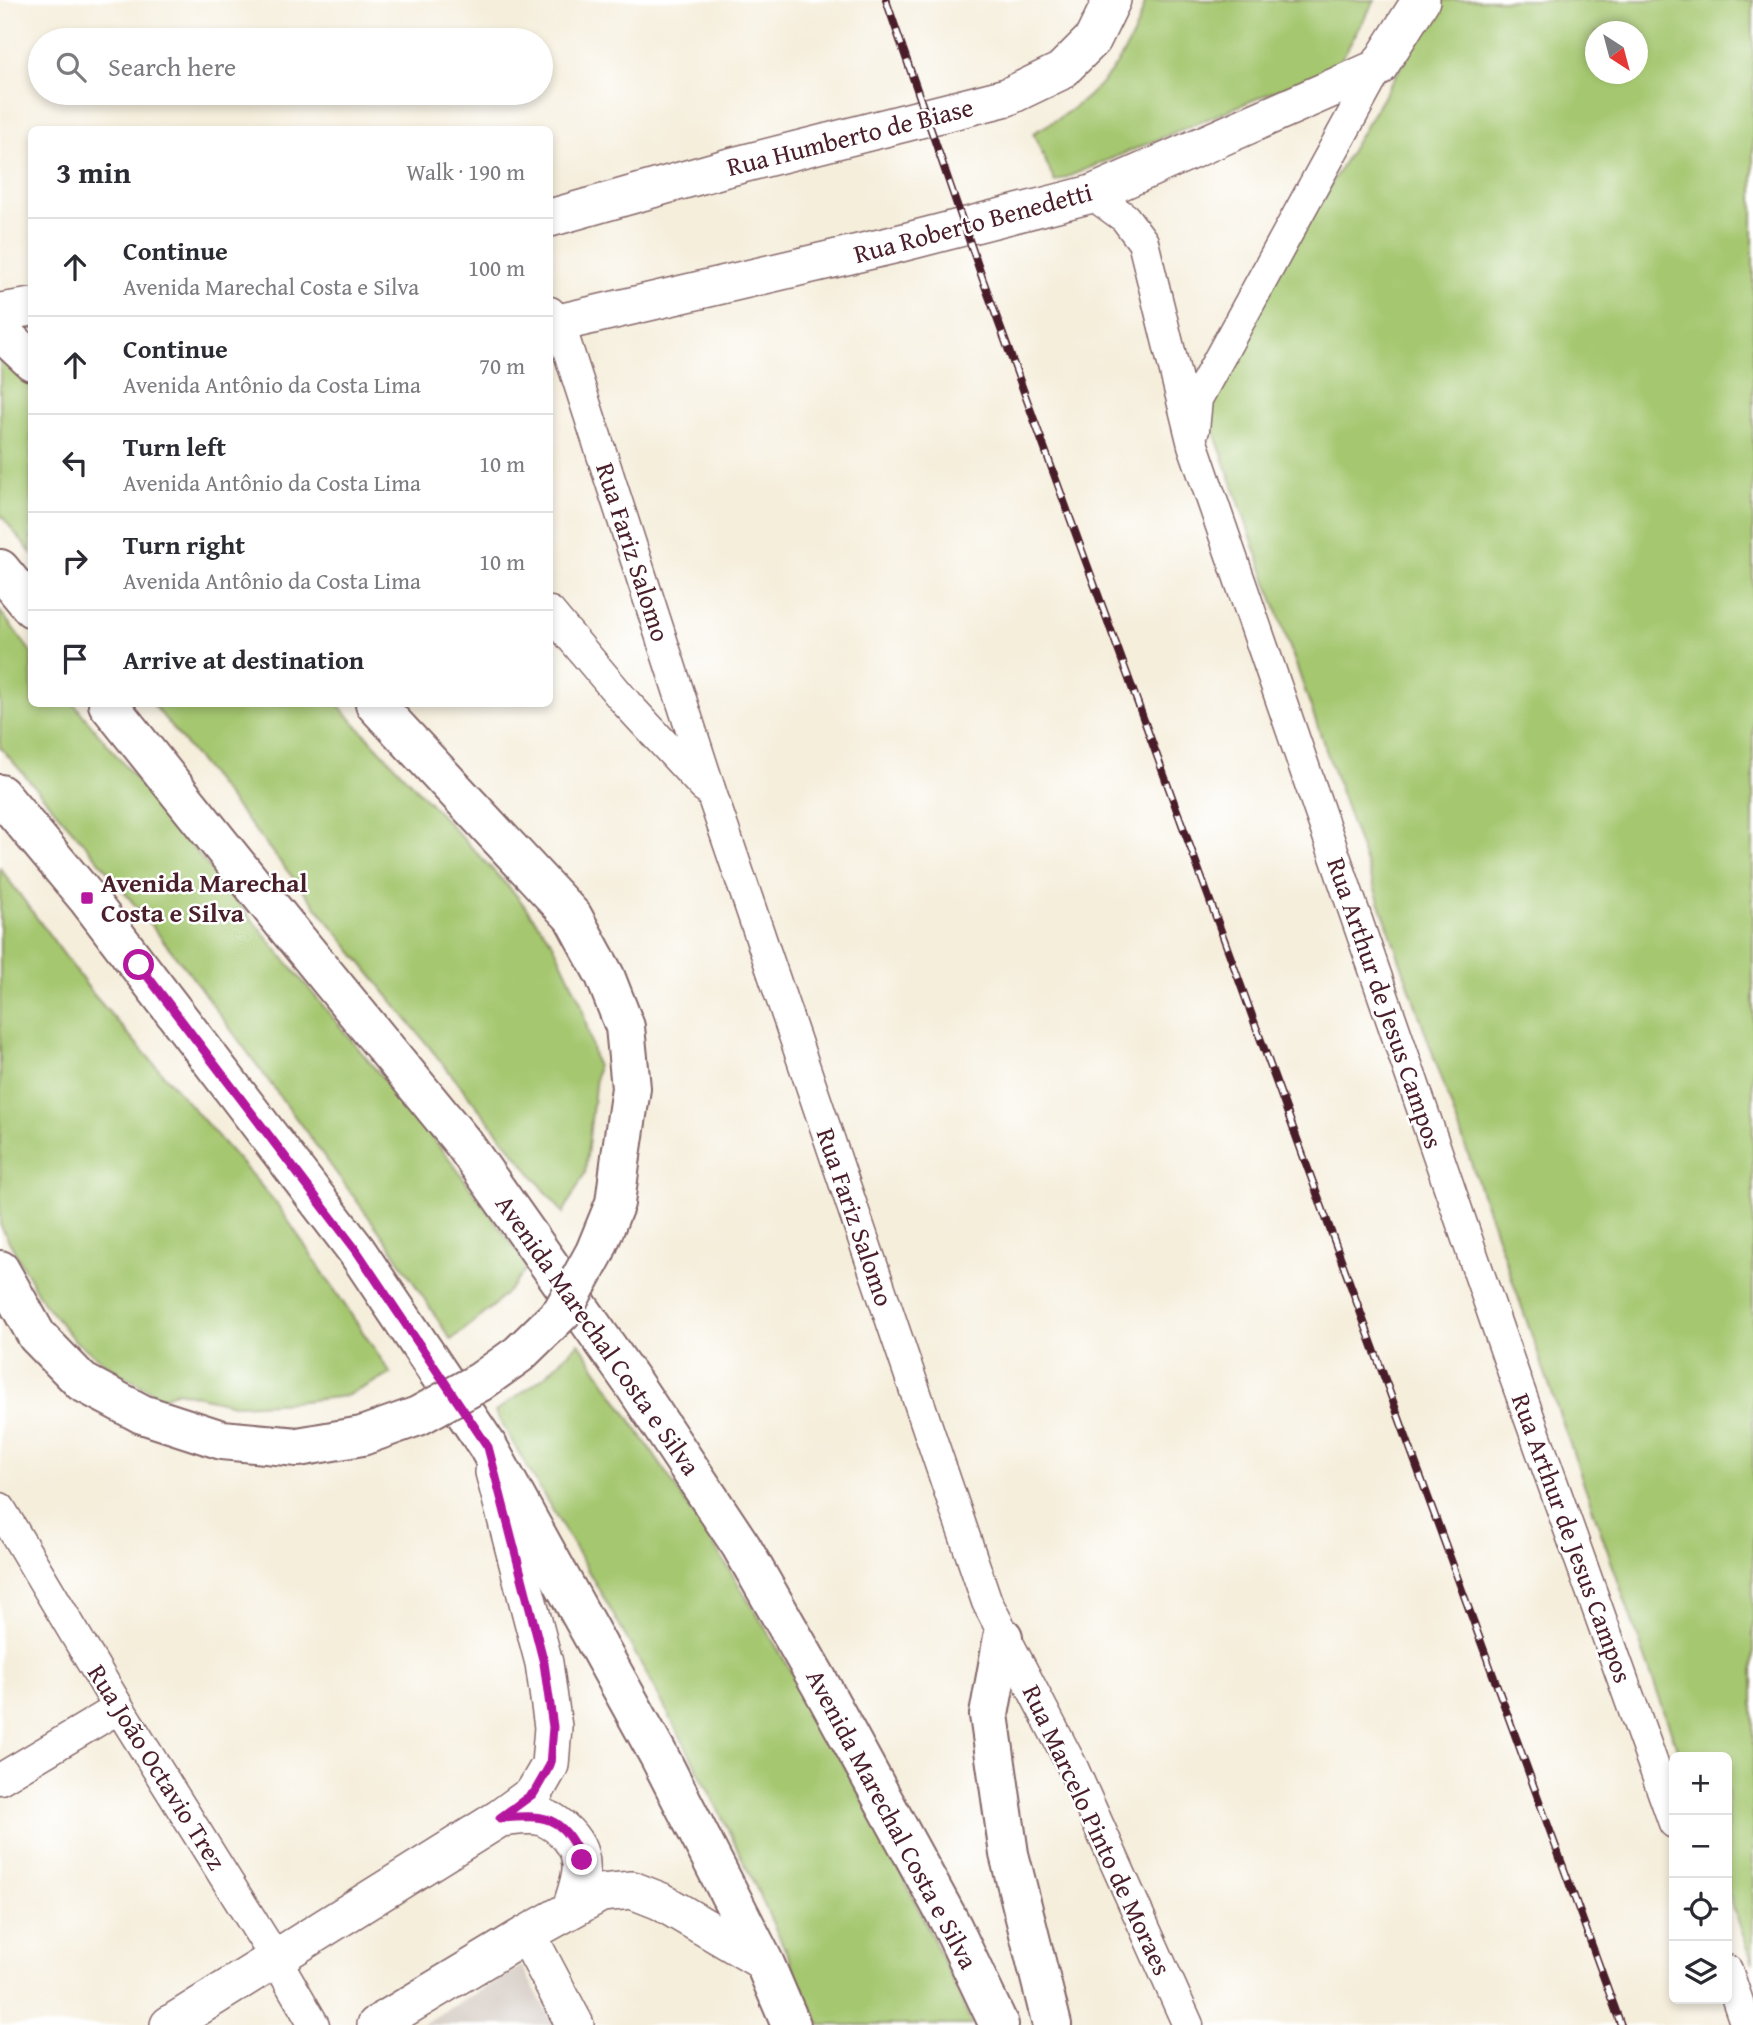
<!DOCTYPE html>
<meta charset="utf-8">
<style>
:root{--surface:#fff;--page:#f7f7f7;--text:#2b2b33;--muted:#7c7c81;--line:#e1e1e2}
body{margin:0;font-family:"Gentium Book Plus",serif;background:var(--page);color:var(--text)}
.controls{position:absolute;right:21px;bottom:21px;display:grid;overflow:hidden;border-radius:10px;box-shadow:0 4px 10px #0003}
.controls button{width:63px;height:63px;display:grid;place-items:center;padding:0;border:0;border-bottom:2px solid var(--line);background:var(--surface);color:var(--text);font:35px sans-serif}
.compass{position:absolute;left:1585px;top:21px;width:63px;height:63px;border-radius:50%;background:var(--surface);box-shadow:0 4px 10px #0003;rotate:144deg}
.stop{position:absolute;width:21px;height:21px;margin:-16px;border:5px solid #b5179e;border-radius:50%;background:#fff}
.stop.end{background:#b5179e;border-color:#fff;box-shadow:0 2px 7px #0008}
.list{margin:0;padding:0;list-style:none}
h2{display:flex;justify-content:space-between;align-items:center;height:91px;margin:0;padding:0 28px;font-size:30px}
h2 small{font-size:23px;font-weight:400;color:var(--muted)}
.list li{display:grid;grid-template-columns:46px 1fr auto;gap:21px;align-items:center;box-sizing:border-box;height:98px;padding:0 28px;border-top:2px solid var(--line)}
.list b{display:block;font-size:26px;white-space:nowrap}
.list p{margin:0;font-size:23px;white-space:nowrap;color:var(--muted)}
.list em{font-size:23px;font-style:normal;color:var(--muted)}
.icon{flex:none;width:38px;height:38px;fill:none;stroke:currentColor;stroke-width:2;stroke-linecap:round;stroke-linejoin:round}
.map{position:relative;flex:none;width:1753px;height:2025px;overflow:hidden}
.search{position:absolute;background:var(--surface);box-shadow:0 4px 10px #0003;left:28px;top:28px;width:525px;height:77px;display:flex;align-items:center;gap:18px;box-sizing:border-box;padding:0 24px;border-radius:38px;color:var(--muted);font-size:26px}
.panel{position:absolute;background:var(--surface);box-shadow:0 4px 10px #0003;left:28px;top:126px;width:525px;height:581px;border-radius:10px}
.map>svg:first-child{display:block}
.industrial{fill:#cec2b9}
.green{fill:#a5c770;stroke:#78734e;stroke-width:2;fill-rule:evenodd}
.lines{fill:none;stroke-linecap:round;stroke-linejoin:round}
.minor-casing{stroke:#866769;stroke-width:33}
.tertiary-casing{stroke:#866769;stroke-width:40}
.primary-casing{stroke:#866769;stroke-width:42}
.minor{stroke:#fff;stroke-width:30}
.tertiary{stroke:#fff;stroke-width:37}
.primary{stroke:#fff;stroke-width:38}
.rail-casing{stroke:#4a1f2b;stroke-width:8}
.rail{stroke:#fff;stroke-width:5;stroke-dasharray:16;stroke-linecap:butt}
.primary-bridge-casing{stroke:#866769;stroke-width:42;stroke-linecap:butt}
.primary-bridge{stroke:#fff;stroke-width:38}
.route{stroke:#b5179e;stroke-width:9}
.poi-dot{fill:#b5179e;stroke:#fff;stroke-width:2.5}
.labels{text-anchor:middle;stroke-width:5;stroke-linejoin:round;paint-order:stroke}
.street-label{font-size:26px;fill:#4a1f2b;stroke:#fff}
.poi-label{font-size:26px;font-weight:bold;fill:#4a1f2b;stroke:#fff;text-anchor:start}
</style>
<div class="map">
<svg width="1753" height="2025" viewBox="0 0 1753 2025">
<rect width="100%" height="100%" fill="#fff"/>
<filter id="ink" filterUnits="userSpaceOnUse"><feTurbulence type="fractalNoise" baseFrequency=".0143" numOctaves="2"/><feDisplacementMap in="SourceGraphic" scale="14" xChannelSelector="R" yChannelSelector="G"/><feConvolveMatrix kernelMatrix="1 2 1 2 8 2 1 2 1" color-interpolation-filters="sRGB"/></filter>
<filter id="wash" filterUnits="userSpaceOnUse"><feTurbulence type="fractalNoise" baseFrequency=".00686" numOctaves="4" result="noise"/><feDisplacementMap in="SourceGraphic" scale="28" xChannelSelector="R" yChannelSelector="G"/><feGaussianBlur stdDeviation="1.57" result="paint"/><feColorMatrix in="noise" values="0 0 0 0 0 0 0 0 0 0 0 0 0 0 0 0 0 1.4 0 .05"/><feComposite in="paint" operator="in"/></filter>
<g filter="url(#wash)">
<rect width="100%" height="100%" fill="#f5eedb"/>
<path class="industrial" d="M522,1966L554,2025H421Z"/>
<path class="green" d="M1146,0H1375L1338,65L1055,182L1033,133C1092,102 1127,66 1146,0Z
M1441,0H1753V1963L1727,1889V1757H1680L1210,420L1209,409L1215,378ZM1596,32H1638V74H1596Z
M0,348L31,381V553L0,514Z
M0,611L31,652L32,704H74L448,1157L528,1266C508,1297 479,1318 451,1340L390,1246L187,970L102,864L0,747Z
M153,704H337L516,895L553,943L581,1003L597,1068L585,1173L563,1213Z
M0,868L93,994L277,1204L391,1374L346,1396L294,1402L238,1405L177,1391L163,1398L119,1373L75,1341L42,1301L0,1225Z
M579,1343C631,1421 684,1498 734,1577C823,1720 905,1870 972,2025H820C778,1934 736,1842 689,1753C629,1637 561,1525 495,1412L545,1376Z"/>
</g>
<g filter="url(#ink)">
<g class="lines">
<g class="minor-casing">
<path id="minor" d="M1092,194L1125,218L1143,242L1193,445L1514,1375L1674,1823
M550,312L559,322L712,795L987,1602L1072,1766L1188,2025
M1194,430L1197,399L1378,68
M550,612L627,704L704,787
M0,1508L119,1708L276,1959L314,2025
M0,1779L119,1708
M1727,1970L1746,2025"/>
</g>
<g class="tertiary-casing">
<path id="tertiary" d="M550,218L726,168L1007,97L1061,71L1093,39L1112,0
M0,312L32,307
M550,325L893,245L1092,194L1378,68L1421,0
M500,1818C512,1817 526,1814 538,1816C548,1818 554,1822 562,1829C590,1854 582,1876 571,1908
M527,1934L575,2025
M169,2025L500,1818L534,1793L550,1765L553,1727L544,1663L494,1472
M376,2025L527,1934L601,1893L632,1890L660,1901L764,1962"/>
</g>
<g class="primary-casing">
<path id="primary" d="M0,331L32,361
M0,569L32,608
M108,704L289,930L464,1144L634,1385L741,1546L820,1684L952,1926L999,2025
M375,704L573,917L605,976L625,1027L631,1088L621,1156
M0,794L87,898L356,1250L488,1447L659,1756L764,1962L791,2025
M0,1270L37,1336L82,1382L142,1414L222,1440L298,1447
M1003,1637L989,1715L1009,1854L1052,2025"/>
</g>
<use href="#minor" class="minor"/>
<use href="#tertiary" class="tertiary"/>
<use href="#primary" class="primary"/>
<g class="rail-casing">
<path id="rail" d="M886,0L983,280L1621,2025"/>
</g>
<use href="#rail" class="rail"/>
<g class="primary-bridge-casing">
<path id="primary-bridge" d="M298,1447L362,1436L418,1416L480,1382L519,1354L562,1312L595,1252L615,1203L621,1156"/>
</g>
<use href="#primary-bridge" class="primary-bridge"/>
</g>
</g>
<g class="lines" filter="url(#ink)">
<path class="route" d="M139,965L356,1250L488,1447L544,1663L553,1727L550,1765L534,1793L500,1818C546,1815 561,1814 582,1860"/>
</g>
<rect class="poi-dot" x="80" y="891" width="14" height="14" rx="3.5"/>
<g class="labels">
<g class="street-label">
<text transform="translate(850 137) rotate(-14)" y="9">Rua Humberto de Biase</text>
<text transform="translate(973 223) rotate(-15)" y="9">Rua Roberto Benedetti</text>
<text transform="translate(633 552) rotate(72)" y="9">Rua Fariz Salomo</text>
<text transform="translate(1385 1003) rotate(71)" y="9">Rua Arthur de Jesus Campos</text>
<text transform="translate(855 1217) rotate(71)" y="9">Rua Fariz Salomo</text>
<text transform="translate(598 1335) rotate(55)" y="9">Avenida Marechal Costa e Silva</text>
<text transform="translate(1572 1538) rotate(70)" y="9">Rua Arthur de Jesus Campos</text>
<text transform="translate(157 1767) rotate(58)" y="9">Rua João Octavio Trez</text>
<text transform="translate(892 1819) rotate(62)" y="9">Avenida Marechal Costa e Silva</text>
<text transform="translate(1097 1830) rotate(65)" y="9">Rua Marcelo Pinto de Moraes</text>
</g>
<g class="poi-label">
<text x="101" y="892">Avenida Marechal<tspan x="101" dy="30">Costa e Silva</tspan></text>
</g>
</g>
</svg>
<div class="controls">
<button>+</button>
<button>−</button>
<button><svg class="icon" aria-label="locate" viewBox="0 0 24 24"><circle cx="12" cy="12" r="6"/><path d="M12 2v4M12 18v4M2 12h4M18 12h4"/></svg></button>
<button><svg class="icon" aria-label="layers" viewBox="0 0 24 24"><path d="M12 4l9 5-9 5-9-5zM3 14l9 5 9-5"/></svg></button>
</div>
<svg class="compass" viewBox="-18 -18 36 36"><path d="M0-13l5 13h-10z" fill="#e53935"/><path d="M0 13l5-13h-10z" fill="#7c7c81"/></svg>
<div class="stop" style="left:139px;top:965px"></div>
<div class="stop end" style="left:582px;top:1860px"></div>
<div class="search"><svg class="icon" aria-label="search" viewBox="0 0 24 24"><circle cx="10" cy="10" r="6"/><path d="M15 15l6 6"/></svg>Search here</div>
<section class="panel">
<h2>3 min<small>Walk · 190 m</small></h2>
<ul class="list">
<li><svg class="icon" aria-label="ahead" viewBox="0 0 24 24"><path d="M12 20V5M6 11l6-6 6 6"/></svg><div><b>Continue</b><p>Avenida Marechal Costa e Silva</p></div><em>100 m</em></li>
<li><svg class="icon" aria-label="ahead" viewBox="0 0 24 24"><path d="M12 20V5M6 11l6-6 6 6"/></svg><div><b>Continue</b><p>Avenida Antônio da Costa Lima</p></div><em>70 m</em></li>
<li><svg class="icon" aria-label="left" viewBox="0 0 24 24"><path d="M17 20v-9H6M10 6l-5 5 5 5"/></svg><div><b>Turn left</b><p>Avenida Antônio da Costa Lima</p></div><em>10 m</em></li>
<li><svg class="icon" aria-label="right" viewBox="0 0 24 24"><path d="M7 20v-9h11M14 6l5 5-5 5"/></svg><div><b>Turn right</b><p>Avenida Antônio da Costa Lima</p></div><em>10 m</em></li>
<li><svg class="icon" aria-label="arrive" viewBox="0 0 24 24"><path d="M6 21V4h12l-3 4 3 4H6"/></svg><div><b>Arrive at destination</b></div></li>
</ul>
</section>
</div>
